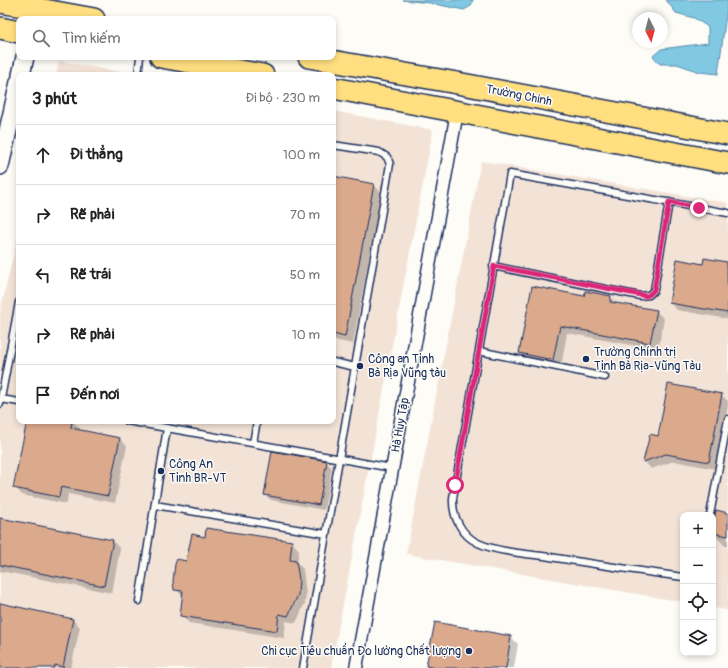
<!DOCTYPE html>
<html lang="vi">
<meta charset="utf-8">
<style>
:root{--surface:#fff;--page:#f2f2f2;--text:#222;--muted:#767676;--line:#e0e0e0}
body{margin:0;font-family:Pangolin,sans-serif;background:var(--page);color:var(--text)}
.controls{position:absolute;right:12px;bottom:12px;display:grid;overflow:hidden;border-radius:8px;box-shadow:0 2px 6px #0003}
.controls button{width:36px;height:36px;display:grid;place-items:center;padding:0;border:0;border-bottom:1px solid var(--line);background:var(--surface);color:var(--text);font:20px sans-serif}
.compass{position:absolute;left:632px;top:12px;width:36px;height:36px;border-radius:50%;background:var(--surface);box-shadow:0 2px 6px #0003;rotate:174deg}
.stop{position:absolute;width:12px;height:12px;margin:-9px;border:3px solid #db2777;border-radius:50%;background:#fff}
.stop.end{background:#db2777;border-color:#fff;box-shadow:0 1px 4px #0008}
.list{margin:0;padding:0;list-style:none}
h2{display:flex;justify-content:space-between;align-items:center;height:52px;margin:0;padding:0 16px;font-size:17px}
h2 small{font-size:13px;font-weight:400;color:var(--muted)}
.list li{display:grid;grid-template-columns:26px 1fr auto;gap:12px;align-items:center;box-sizing:border-box;height:60px;padding:0 16px;border-top:1px solid var(--line)}
.list b{display:block;font-size:15px;white-space:nowrap}
.list em{font-size:13px;font-style:normal;color:var(--muted)}
.icon{flex:none;width:22px;height:22px;fill:none;stroke:currentColor;stroke-width:2;stroke-linecap:round;stroke-linejoin:round}
.map{position:relative;flex:none;width:728px;height:668px;overflow:hidden}
.search{position:absolute;background:var(--surface);box-shadow:0 2px 6px #0003;left:16px;top:16px;width:320px;height:44px;display:flex;align-items:center;gap:10px;box-sizing:border-box;padding:0 14px;border-radius:8px;color:var(--muted);font-size:15px}
.panel{position:absolute;background:var(--surface);box-shadow:0 2px 6px #0003;left:16px;top:72px;width:320px;height:352px;border-radius:8px}
.map>svg:first-child{display:block}
.built{fill:#f3e3d7}
.water{fill:#81c8e2;stroke:#588bad}
.shadow{fill:#0003}
.building{fill:#dbaa8d;stroke:#1b2f5e}
.lines{fill:none;stroke-linecap:round;stroke-linejoin:round}
.lane-casing{stroke:#1b2f5e;stroke-width:9}
.street-casing{stroke:#1b2f5e;stroke-width:15}
.secondary-casing{stroke:#1b2f5e;stroke-width:20}
.highway-casing{stroke:#1b2f5e;stroke-width:24}
.lane{stroke:#fdfcf7;stroke-width:6}
.street{stroke:#fdfcf7;stroke-width:12}
.secondary{stroke:#fdfcf7;stroke-width:17}
.highway{stroke:#ffdf80;stroke-width:21}
.route{stroke:#db2777;stroke-width:5}
.poi-dot{fill:#1b2f5e;stroke:#fdfcf7;stroke-width:1.5}
.labels{text-anchor:middle;stroke-width:3;stroke-linejoin:round;paint-order:stroke}
.street-label{font-size:12px;fill:#1b2f5e;stroke:#fdfcf7}
.poi-label{font-size:12px;fill:#1b2f5e;stroke:#fdfcf7;text-anchor:start}
</style>
<div class="map">
<svg width="728" height="668" viewBox="0 0 728 668">
<rect width="100%" height="100%" fill="#fdfcf7"/>
<filter id="ink" filterUnits="userSpaceOnUse"><feTurbulence type="fractalNoise" baseFrequency=".025" numOctaves="2"/><feDisplacementMap in="SourceGraphic" scale="8" xChannelSelector="R" yChannelSelector="G"/><feConvolveMatrix kernelMatrix="1 2 1 2 8 2 1 2 1" color-interpolation-filters="sRGB"/></filter>
<g filter="url(#ink)">
<path class="built" d="M59,61L137,75H56Z
M333,111L433,130L331,668H0V312L19,231V421H333Z
M481,161L728,203V610L713,608V515H683V602L406,554Z"/>
<path class="water" d="M403,0H473L471,6L464,10L430,3Z
M666,0H728L718,74L700,72L677,64H660L653,56L661,49L708,43V27L694,18L676,13Z"/>
<path class="shadow" d="M333,177L374,185L381,192L353,344L333,340Z
M726,263L728,265V319L677,310L670,303L704,265Z
M585,297H610L618,304L656,311L664,319L658,350L567,333L561,367L527,361L520,353Z
M721,395L728,401V406L716,469L674,461L651,469L644,461L659,437Z
M28,421H72L80,428L79,431L119,438L127,446L115,503L68,494L67,504L22,495L15,487Z
M326,462L332,468L324,510L271,500L265,495Z
M728,514V546H725L713,533V530Z
M0,519L113,541L120,549L112,593L0,571Z
M206,538L292,542L299,550L297,563L303,569L306,594L305,603L296,623L286,621L284,638L189,623L181,615L184,597L175,589L186,562Z
M0,605L73,620L80,627L71,668H0Z
M435,623L511,637L518,644L514,668H427Z"/>
<path class="building" d="M333,176L374,184L345,337L333,334Z
M704,258L727,262L728,313L669,303L677,259L703,264Z
M532,286L584,296L585,291L611,296L610,302L657,310L650,343L560,326L553,360L519,353Z
M668,384L722,394L709,462L666,454L643,462L650,434L658,436Z
M27,421H72L71,428L120,438L108,496L61,487L59,497L13,488Z
M272,451L327,461L319,505L264,495Z
M716,510L728,513V536L713,533V525Z
M0,518L113,540L104,586L0,565Z
M206,528L292,541L290,560L296,561L299,579L298,595L288,616L279,614L277,631L180,616L183,591L174,590L173,581L175,564L177,559L186,561L192,534L205,537Z
M0,603L73,619L63,667L55,665L54,668H0Z
M435,622L511,636L506,668H435L426,666Z"/>
<g class="lines">
<g class="lane-casing">
<path id="lane" d="M138,75L140,57
M493,266L640,296L649,295L654,290L669,202
M479,351L605,377
M333,362L355,367
M1,399L19,402
M0,404L19,302
M127,421L392,468
M253,443L257,421
M155,505L326,534
M710,515L728,419
M683,577C639,571 594,564 550,557C529,554 497,552 478,543C461,535 452,516 453,498L510,174L728,213
M139,601L167,428
M303,668L390,164L387,157L379,152L333,145"/>
</g>
<g class="street-casing">
<path id="street" d="M356,668L457,112"/>
</g>
<g class="secondary-casing">
<path id="secondary" d="M21,75L25,57
M0,166L19,82"/>
</g>
<g class="highway-casing">
<path id="highway" d="M0,2L94,19
M0,28L19,32
M161,57L263,75
M309,57L457,83L728,134
M333,88L728,163"/>
</g>
<use href="#lane" class="lane"/>
<use href="#street" class="street"/>
<use href="#secondary" class="secondary"/>
<use href="#highway" class="highway"/>
</g>
</g>
<g class="lines" filter="url(#ink)">
<path class="route" d="M455,485L494,266L646,296L649,295L654,290L669,202L699,208"/>
</g>
<g class="poi-dot">
<circle cx="586" cy="359" r="4"/>
<circle cx="360" cy="366" r="4"/>
<circle cx="161" cy="471" r="4"/>
<circle cx="469" cy="651" r="4"/>
</g>
<g class="labels">
<g class="street-label">
<text transform="translate(519 95) rotate(11)" y="4">Trường Chinh</text>
<text transform="translate(400 425) rotate(-80)" y="4">Hà Huy Tập</text>
</g>
<g class="poi-label">
<text x="594" y="356">Trường Chính trị<tspan x="594" dy="14">Tỉnh Bà Rịa-Vũng Tàu</tspan></text>
<text x="368" y="363">Công an Tỉnh<tspan x="368" dy="14">Bà Rịa Vũng tàu</tspan></text>
<text x="169" y="468">Công An<tspan x="169" dy="14">Tỉnh BR-VT</tspan></text>
<text x="461" y="655" text-anchor="end">Chi cục Tiêu chuẩn Đo lường Chất lượng</text>
</g>
</g>
</svg>
<div class="controls">
<button>+</button>
<button>−</button>
<button><svg class="icon" aria-label="locate" viewBox="0 0 24 24"><circle cx="12" cy="12" r="6"/><path d="M12 2v4M12 18v4M2 12h4M18 12h4"/></svg></button>
<button><svg class="icon" aria-label="layers" viewBox="0 0 24 24"><path d="M12 4l9 5-9 5-9-5zM3 14l9 5 9-5"/></svg></button>
</div>
<svg class="compass" viewBox="-18 -18 36 36"><path d="M0-13l5 13h-10z" fill="#e53935"/><path d="M0 13l5-13h-10z" fill="#767676"/></svg>
<div class="stop" style="left:455px;top:485px"></div>
<div class="stop end" style="left:699px;top:208px"></div>
<div class="search"><svg class="icon" aria-label="search" viewBox="0 0 24 24"><circle cx="10" cy="10" r="6"/><path d="M15 15l6 6"/></svg>Tìm kiếm</div>
<section class="panel">
<h2>3 phút<small>Đi bộ · 230 m</small></h2>
<ul class="list">
<li><svg class="icon" aria-label="ahead" viewBox="0 0 24 24"><path d="M12 20V5M6 11l6-6 6 6"/></svg><div><b>Đi thẳng</b></div><em>100 m</em></li>
<li><svg class="icon" aria-label="right" viewBox="0 0 24 24"><path d="M7 20v-9h11M14 6l5 5-5 5"/></svg><div><b>Rẽ phải</b></div><em>70 m</em></li>
<li><svg class="icon" aria-label="left" viewBox="0 0 24 24"><path d="M17 20v-9H6M10 6l-5 5 5 5"/></svg><div><b>Rẽ trái</b></div><em>50 m</em></li>
<li><svg class="icon" aria-label="right" viewBox="0 0 24 24"><path d="M7 20v-9h11M14 6l5 5-5 5"/></svg><div><b>Rẽ phải</b></div><em>10 m</em></li>
<li><svg class="icon" aria-label="arrive" viewBox="0 0 24 24"><path d="M6 21V4h12l-3 4 3 4H6"/></svg><div><b>Đến nơi</b></div></li>
</ul>
</section>
</div>
